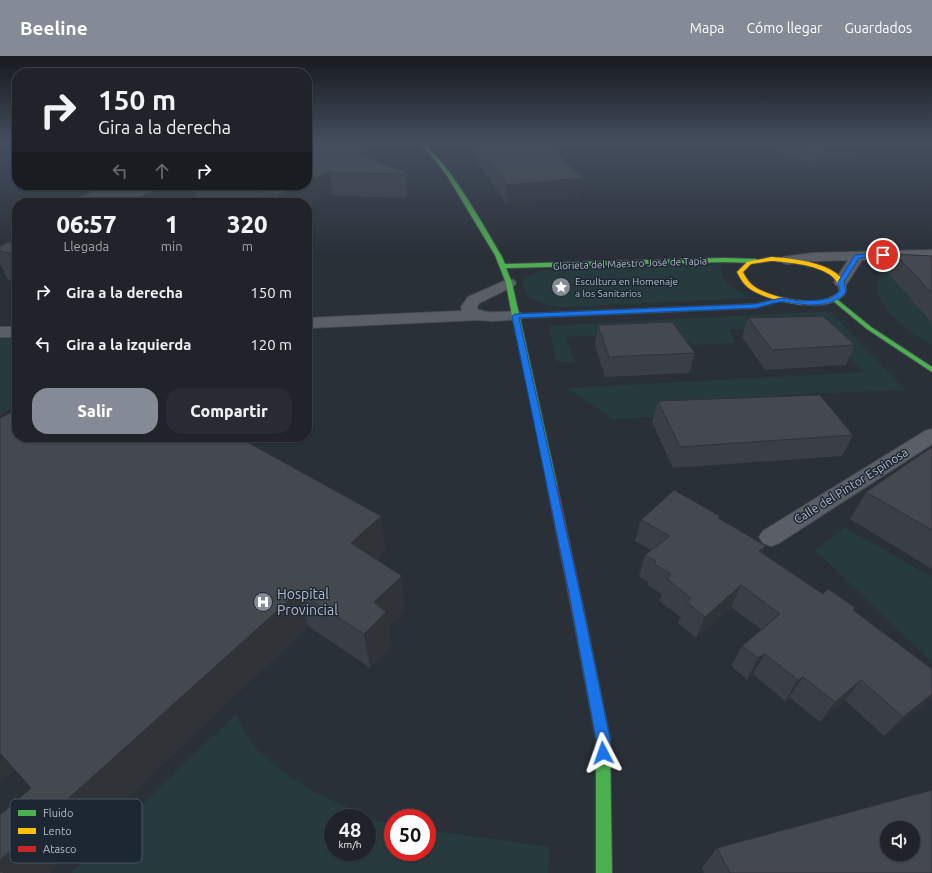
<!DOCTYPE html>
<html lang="es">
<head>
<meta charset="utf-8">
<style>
  :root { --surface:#20242a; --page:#282c32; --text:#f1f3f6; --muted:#a2a4a8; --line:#3d4147; --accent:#848b96 }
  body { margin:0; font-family:Ubuntu,sans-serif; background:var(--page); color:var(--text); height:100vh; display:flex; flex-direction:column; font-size:15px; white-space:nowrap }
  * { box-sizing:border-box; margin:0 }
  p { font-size:13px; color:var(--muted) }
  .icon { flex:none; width:22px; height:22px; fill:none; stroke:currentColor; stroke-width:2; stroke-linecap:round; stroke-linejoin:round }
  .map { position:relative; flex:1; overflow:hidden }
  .sheet { position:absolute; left:12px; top:142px; width:300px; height:244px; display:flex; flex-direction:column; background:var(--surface); border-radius:16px; box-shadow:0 1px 3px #0004,0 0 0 1px var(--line) }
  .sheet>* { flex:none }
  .banner { position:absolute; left:12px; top:12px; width:300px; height:122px; border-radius:16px; box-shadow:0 1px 3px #0004,0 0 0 1px var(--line); background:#20242a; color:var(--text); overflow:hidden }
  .tools { position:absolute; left:880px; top:765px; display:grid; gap:8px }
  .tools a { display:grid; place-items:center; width:40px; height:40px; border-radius:50%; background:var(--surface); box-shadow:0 1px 3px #0004,0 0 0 1px var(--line); font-size:20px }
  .speed { position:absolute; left:324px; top:753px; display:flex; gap:8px; font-size:20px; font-weight:700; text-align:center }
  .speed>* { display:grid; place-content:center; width:52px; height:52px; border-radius:50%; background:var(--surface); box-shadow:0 1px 3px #0004,0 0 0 1px var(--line); line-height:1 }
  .speed small { font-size:10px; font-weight:400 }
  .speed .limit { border:6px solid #d22; background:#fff; color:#111 }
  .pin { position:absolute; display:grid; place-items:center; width:34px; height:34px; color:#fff; margin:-17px; border:2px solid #fff; border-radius:50%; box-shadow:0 1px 4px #0007 }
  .me { position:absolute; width:44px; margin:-22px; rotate:356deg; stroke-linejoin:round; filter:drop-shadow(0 0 3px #0008) }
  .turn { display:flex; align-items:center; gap:14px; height:84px; padding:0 20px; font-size:18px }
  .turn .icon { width:52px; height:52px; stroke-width:2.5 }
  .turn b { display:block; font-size:28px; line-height:34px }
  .lanes { display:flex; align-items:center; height:38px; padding:0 20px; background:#0003; justify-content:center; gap:20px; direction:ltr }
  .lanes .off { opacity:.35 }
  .eta { display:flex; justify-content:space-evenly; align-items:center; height:68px; text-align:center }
  .eta b { font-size:24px; font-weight:800; line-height:28px }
  .action { display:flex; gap:8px; margin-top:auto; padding:8px 20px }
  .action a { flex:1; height:46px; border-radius:16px; background:var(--accent); color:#fff; font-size:16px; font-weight:800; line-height:46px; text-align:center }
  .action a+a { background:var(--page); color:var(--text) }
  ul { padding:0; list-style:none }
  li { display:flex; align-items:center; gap:12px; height:52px; padding:0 20px }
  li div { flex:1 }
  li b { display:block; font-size:15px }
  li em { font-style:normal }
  header { display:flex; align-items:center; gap:24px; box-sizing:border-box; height:56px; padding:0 20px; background:var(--accent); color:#fff }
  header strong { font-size:19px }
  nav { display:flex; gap:22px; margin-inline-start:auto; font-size:14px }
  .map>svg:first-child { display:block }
</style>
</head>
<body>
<header>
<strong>Beeline</strong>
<nav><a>Mapa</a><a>Cómo llegar</a><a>Guardados</a></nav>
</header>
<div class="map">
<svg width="932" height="817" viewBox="0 0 932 817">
  <rect width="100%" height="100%" fill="#2a3038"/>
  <g fill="#273a3e" fill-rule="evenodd">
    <path d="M0 86H17V102L0 107Z"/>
    <path d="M721 208C720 227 736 234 751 242L566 251C550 250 527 247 522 229 525 220 533 217 542 214Z"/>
    <path d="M932 211V289C913 278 888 261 879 240 875 231 879 221 882 213Z"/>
    <path d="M830 255 905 334 782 339 794 353 613 363 567 332 864 316 817 272 729 273 735 287 694 289 674 277 566 281 575 307 556 305 549 270Z"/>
    <path d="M0 281H17V350L0 358Z"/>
    <path d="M845 472 932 521V606L815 494Z"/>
    <path d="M235 659 254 691 279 713 312 735 378 765 393 767V796H427V774L550 791 548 817H71ZM333 762H367V796H333Z"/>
  </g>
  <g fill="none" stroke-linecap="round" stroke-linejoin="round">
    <g stroke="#484c53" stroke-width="2">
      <g id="street">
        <path d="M932 194V202L862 204 846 229 841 230 836 229 834 226 848 204 813 205 788 208 783 207 781 204 783 201 813 197Z"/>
        <path d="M509 223 514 224 516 227 514 230 479 247 477 251V253C490 260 507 253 521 257L523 260 521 263 493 265 477 264 307 272V262L462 255 461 251 468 241Z"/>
        <rect x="0" y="271" width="17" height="10"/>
        <path d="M932 373V388L779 487 771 490 763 487 759 481 763 475 925 375Z"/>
      </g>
    </g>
    <g stroke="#484c53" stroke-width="2">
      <g id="fast">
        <path d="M415 86C437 84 489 179 501 199L505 208 724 202 756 203 759 205 756 207 724 206 506 212 512 227 519 258 756 248 781 242 784 244 756 252 520 262 557 429 552 432 549 431 512 260 506 227 495 199 446 118 428 96Z"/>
        <path d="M834 241 871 271 932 311V316L867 273 832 244V242Z"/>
        <path d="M579 555 583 557 585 560 610 683 612 817H596V683L573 560 575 557Z"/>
      </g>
    </g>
    <g stroke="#484c53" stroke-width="2">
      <path id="slow" d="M771 201C790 202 848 207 846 236 831 260 769 246 750 233 744 229 740 222 737 216L747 206ZM771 205C788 206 842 210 839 236 822 253 773 243 755 231 749 227 746 222 743 216L751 208Z"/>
    </g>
    <g stroke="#484c53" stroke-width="2">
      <path id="jam" d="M552 426 557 429 585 560 583 563 579 565 575 563 573 560 547 429Z"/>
    </g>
    <use href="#street" fill="#5a5e66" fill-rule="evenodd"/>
    <use href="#fast" fill="#4caf50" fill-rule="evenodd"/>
    <use href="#slow" fill="#ffc107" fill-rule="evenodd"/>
    <use href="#jam" fill="#c62828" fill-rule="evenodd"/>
  </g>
  <g fill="#3a3f45">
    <path d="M307 86 389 98 375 105 406 116 408 139 407 142 339 140 333 138 307 147H206L197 145 192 147H63L89 137 86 129H307Z"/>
    <path d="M466 86H545L581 141 507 149 466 89Z"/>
    <path d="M753 86H880L884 87 879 100 813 110Z"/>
    <path d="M17 183V226L8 224 0 207V190Z"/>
    <path d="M895 198 932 200V267L887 216Z"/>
    <path d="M748 262 855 289 846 309 765 314 742 281Z"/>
    <path d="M598 269 695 297 689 317 605 321 595 289Z"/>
    <path d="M658 345 853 379 842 400 673 412 652 366Z"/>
    <path d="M0 362 381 460 385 494 376 504 405 555 388 571 391 590 370 612 308 570 49 817H0L31 732Z"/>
    <path d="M932 391V513L850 463 866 436Z"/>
    <path d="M719 462 763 498 823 538 854 555 928 646 884 680 845 644 820 666 789 641 785 645 753 618 747 623 731 610 742 590 761 573 731 551 696 582 678 567 681 561 659 545 662 538 647 529 648 526 639 520 645 499 651 494 635 485 641 464Z"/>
    <path d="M717 792 932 817H704L702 812Z"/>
  </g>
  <g fill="#303338">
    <path d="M368 86H388L389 98 371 107 356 98 360 90Z"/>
    <path d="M884 87 879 100 813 110 817 96Z"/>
    <path d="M330 115 333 138 307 151V147H279L278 139 300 129H307V126Z"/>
    <path d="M406 116 408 139 407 142 406 118Z"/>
    <path d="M583 122 581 141 507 149V129Z"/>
    <path d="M171 129H193L197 145 192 147H124Z"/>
    <path d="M381 460 385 494 357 522 351 487Z"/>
    <path d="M766 490 756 512 759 495Z"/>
    <path d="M402 520 405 555 388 571 391 590 370 612 364 578 374 546Z"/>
    <path d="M741 529 731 551 696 582 705 561Z"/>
    <path d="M298 536 308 570 49 817H3L0 813V804Z"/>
    <path d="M765 598 753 618 747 623 758 602Z"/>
    <path d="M803 621 789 641 785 645 798 624Z"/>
    <path d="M861 624 845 644 820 666 835 646Z"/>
    <path d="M932 638V642L928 646 884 680 903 661Z"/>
    <path d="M0 694 19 711 0 727Z"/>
  </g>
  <g fill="#444950" stroke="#303338" fill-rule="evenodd">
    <path d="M307 86H368L360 90 370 91 356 98 406 116V118L336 117 330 115 307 126Z"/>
    <path d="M476 86H545L583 122 507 129Z"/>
    <path d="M789 86H880L884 87 817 96Z"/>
    <path d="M91 129H171L124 147H63L103 131Z"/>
    <path d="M227 129H300L278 139Z"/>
    <path d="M17 183V199L0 195V190Z"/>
    <path d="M895 198 932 200V237Z"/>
    <path d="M823 260 855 289 772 294 748 262Z"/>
    <path d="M672 266 695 297 609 301 598 269Z"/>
    <path d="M820 339 853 379 680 391 658 345Z"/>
    <path d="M17 354V381H238L381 460 351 487 402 520 374 546 386 556 364 578 298 536 0 804V759L31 732 0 697V362Z"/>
    <path d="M932 391V474L866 436Z"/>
    <path d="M674 434 720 460 718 462 766 490 759 495 823 538 828 533 856 552 853 554 932 613V638L903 661 861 624 835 646 803 621 798 624 765 598 758 602 742 590 780 558 741 529 705 561 687 546 691 542 667 523 671 518 654 508 656 505 645 499 670 480 641 464Z"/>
    <path d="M932 734V817H730L717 792ZM887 772H913V798H887Z"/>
  </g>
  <linearGradient id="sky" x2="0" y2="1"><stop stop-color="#171a1f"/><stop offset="0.43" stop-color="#444e5e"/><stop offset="1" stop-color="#444e5e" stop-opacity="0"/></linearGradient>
  <rect width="932" height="200" fill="url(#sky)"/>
  <path fill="#1a73e8" stroke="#114b97" d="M883 197 885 198V200L859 202 844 226 846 236C836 249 815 250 799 248 793 248 787 245 780 246 772 247 764 250 756 252L519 262 580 537 610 683V697L608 702 603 704 598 702 596 697V683L569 537 512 260 515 258 756 248 781 242 800 245 821 244 831 242 840 235 838 226 855 199Z"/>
  <defs>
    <g id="sight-disc" transform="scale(1)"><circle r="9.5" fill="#848b96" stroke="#1d2633"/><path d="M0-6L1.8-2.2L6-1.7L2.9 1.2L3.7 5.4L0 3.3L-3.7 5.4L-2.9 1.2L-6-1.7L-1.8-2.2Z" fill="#fff"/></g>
    <g id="hospital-disc" transform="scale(1)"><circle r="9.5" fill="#848b96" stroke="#1d2633"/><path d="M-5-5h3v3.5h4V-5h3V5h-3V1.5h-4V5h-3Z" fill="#fff"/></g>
  </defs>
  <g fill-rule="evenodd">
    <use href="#sight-disc" x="561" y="231"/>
    <use href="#hospital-disc" x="263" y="546"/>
  </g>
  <g text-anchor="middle" stroke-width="3" stroke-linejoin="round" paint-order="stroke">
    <g font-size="10" fill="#b4bcc9" stroke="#1d2633">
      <text transform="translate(630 207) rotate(-2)" y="4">Glorieta del Maestro José de Tapia</text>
    </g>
    <g font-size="10" fill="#b4bcc9" stroke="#1d2633" text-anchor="start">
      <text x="575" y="229">Escultura en Homenaje<tspan x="575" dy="12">a los Sanitarios</tspan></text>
    </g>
    <g font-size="12" fill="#b4bcc9" stroke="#1d2633">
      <text transform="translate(851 430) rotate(-32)" y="4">Calle del Pintor Espinosa</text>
    </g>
    <g font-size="14" fill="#b4bcc9" stroke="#1d2633" text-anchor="start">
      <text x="277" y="543">Hospital<tspan x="277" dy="16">Provincial</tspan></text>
    </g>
  </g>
  <rect x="10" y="743" width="132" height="64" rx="6" fill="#1d2633" stroke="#4a5360" stroke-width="1"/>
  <rect x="18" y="754" width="18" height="6" fill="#4caf50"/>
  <rect x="18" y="772" width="18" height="6" fill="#ffc107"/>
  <rect x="18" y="790" width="18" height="6" fill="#c62828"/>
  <g font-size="11" fill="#b4bcc9">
    <text x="43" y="761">Fluido</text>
    <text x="43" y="779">Lento</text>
    <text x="43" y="797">Atasco</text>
  </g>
</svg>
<div class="tools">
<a><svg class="icon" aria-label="sound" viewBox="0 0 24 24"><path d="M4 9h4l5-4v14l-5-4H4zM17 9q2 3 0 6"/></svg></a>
</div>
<div class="speed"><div>48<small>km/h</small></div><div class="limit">50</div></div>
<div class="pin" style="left:883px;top:199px;background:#d93025"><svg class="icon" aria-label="arrive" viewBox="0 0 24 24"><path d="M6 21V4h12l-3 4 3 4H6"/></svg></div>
<svg class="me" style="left:603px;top:697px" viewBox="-20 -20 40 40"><path d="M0-17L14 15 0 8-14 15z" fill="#1a73e8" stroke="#fff" stroke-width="4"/></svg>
<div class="banner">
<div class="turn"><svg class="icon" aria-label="right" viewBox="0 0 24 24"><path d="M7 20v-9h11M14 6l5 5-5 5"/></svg><div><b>150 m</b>Gira a la derecha</div></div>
<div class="lanes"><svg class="icon off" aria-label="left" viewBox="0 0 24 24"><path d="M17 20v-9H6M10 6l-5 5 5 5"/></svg><svg class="icon off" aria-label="ahead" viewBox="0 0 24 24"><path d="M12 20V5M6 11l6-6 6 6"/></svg><svg class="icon" aria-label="right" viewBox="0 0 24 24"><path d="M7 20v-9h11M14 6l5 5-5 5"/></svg></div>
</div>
<section class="sheet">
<div class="eta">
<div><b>06:57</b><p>Llegada</p></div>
<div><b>1</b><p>min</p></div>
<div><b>320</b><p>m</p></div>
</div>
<ul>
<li><svg class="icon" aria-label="right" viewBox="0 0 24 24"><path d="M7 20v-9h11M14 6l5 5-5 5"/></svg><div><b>Gira a la derecha</b></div><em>150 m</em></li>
<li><svg class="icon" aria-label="left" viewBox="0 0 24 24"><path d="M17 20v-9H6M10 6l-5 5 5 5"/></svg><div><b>Gira a la izquierda</b></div><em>120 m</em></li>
</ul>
<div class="action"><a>Salir</a><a>Compartir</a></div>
</section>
</div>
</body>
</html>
